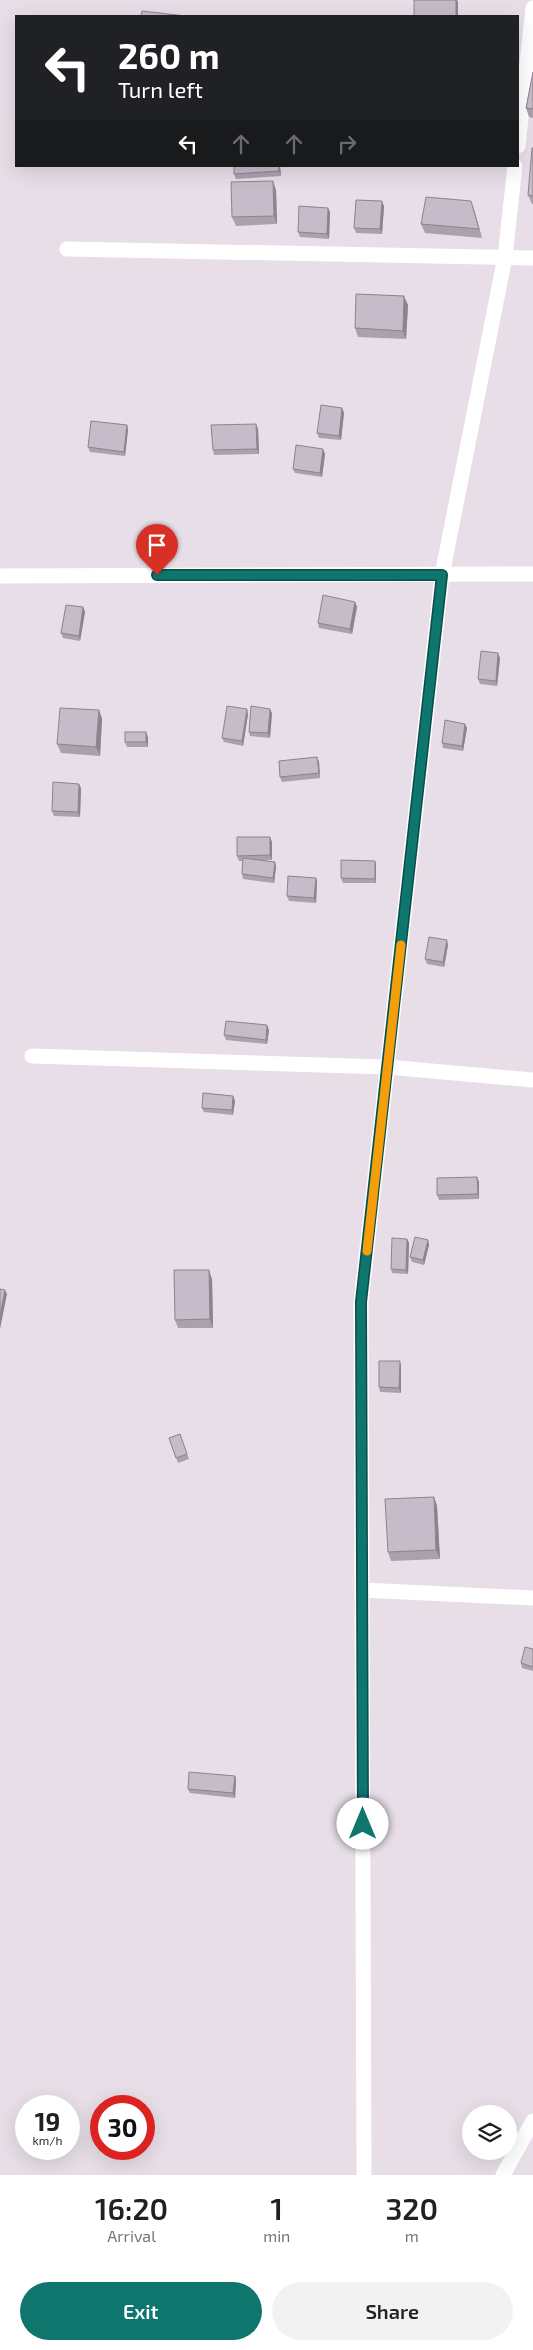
<!DOCTYPE html>
<html lang="en">
<head>
<meta charset="utf-8">
<style>
  :root { --surface:#fff; --page:#f2f2f2; --text:#202124; --muted:#757577; --accent:#0f766e }
  body { margin:0; font-family:"Exo 2",sans-serif; background:var(--page); color:var(--text); height:100vh; display:flex; flex-direction:column; font-size:19px; white-space:nowrap }
  * { box-sizing:border-box; margin:0 }
  p { font-size:16px; color:var(--muted) }
  .icon { flex:none; width:28px; height:28px; fill:none; stroke:currentColor; stroke-width:2; stroke-linecap:round; stroke-linejoin:round }
  .map { position:relative; height:2175px; overflow:hidden }
  .side { display:flex; flex-direction:column; background:var(--surface); flex:1 }
  .side>* { flex:none }
  .guide { position:absolute; left:15px; top:15px; width:504px; height:152px; border-radius:0px; box-shadow:0 5px 20px #0002; background:#202124; color:#fff; overflow:hidden }
  .buttons { position:absolute; left:462px; top:2105px; display:grid; gap:10px }
  .buttons a { display:grid; place-items:center; width:55px; height:55px; border-radius:50%; background:var(--surface); box-shadow:0 5px 20px #0002; font-size:25px }
  .speed { position:absolute; left:15px; top:2095px; display:flex; gap:10px; font-size:25px; font-weight:700; text-align:center }
  .speed>* { display:grid; place-content:center; width:65px; height:65px; border-radius:50%; background:var(--surface); box-shadow:0 5px 20px #0002; line-height:1 }
  .speed small { font-size:12px; font-weight:400 }
  .speed .limit { border:8px solid #d22; background:#fff; color:#111 }
  .pin { position:absolute; display:grid; place-items:center; width:42px; height:42px; color:#fff; margin:-51px -21px; border-radius:50% 50% 50% 0; rotate:-45deg; box-shadow:0 0 5px #0007 }
  .pin .icon { rotate:45deg }
  .me { position:absolute; width:55px; margin:-28px; rotate:0deg; stroke-linejoin:round; filter:drop-shadow(0 0 4px #0008) }
  .turn { display:flex; align-items:center; gap:18px; height:105px; padding:0 20px; font-size:22px }
  .turn .icon { width:65px; height:65px; stroke-width:2.5 }
  .turn b { display:block; font-size:35px; line-height:42px }
  .lanes { display:flex; align-items:center; height:48px; padding:0 20px; background:#0003; justify-content:center; gap:25px; direction:ltr }
  .lanes .off { opacity:.35 }
  .eta { display:flex; justify-content:space-evenly; align-items:center; height:85px; text-align:center }
  .eta b { font-size:30px; font-weight:600; line-height:35px }
  .cta { display:flex; gap:10px; margin-top:auto; padding:10px 20px }
  .cta a { flex:1; height:58px; border-radius:30px; background:var(--accent); color:#fff; font-size:20px; font-weight:600; line-height:58px; text-align:center }
  .cta a+a { background:var(--page); color:var(--text) }
  .map>svg:first-child { display:block }
</style>
</head>
<body>
<div class="map">
<svg width="533" height="2175" viewBox="0 0 533 2175">
  <rect width="100%" height="100%" fill="#e7dee8"/>
  <g fill="none" stroke-linecap="round" stroke-linejoin="round">
    <g stroke="#fff" stroke-width="15">
      <path d="M518 146 533 8"/>
      <path d="M67 249 533 258"/>
      <path d="M0 576 533 574"/>
      <path d="M32 1056 387 1067 533 1080"/>
      <path d="M362 1590 533 1598"/>
      <path d="M364 2175 361 1302 442 575 505 257 515 166"/>
      <path d="M503 2175 533 2121"/>
    </g>
  </g>
  <g fill="#aaa1ad">
    <path d="M533 72V118L529 117 526 108Z"/>
    <path d="M533 148V204H532L528 195Z"/>
    <path d="M234 166H280L281 176 236 179 234 174Z"/>
    <path d="M276 190 277 224 236 226 232 217Z"/>
    <path d="M384 206 382 234 356 233 354 228Z"/>
    <path d="M474 210 482 238 425 233 421 224Z"/>
    <path d="M330 212 329 239 300 237 298 232Z"/>
    <path d="M408 305 406 339 358 337 355 328Z"/>
    <path d="M342 408 344 413 341 440 319 438 317 433Z"/>
    <path d="M256 424 258 429 259 454 214 455 213 450Z"/>
    <path d="M127 425 128 430 125 456 90 452 88 447Z"/>
    <path d="M325 454 322 477 295 473 293 469Z"/>
    <path d="M355 602 357 607 352 634 319 628 318 623Z"/>
    <path d="M83 607 85 612 80 641 63 638 61 633Z"/>
    <path d="M500 658 497 686 480 684 478 679Z"/>
    <path d="M99 710 102 719 100 756 61 753 57 744Z"/>
    <path d="M272 713 270 738 250 736 249 732Z"/>
    <path d="M248 714 243 746 224 742 222 738Z"/>
    <path d="M465 724 467 728 463 751 443 748 442 743Z"/>
    <path d="M148 737V747H127L125 742Z"/>
    <path d="M317 757 319 762 320 778 282 782 280 777Z"/>
    <path d="M81 788 80 817 54 816 52 811Z"/>
    <path d="M272 842V860H262L275 862 276 867 274 883 243 879 242 874 243 861H239L237 856Z"/>
    <path d="M375 861 376 865V883H343L341 878Z"/>
    <path d="M316 878 317 882 316 903 289 901 287 896Z"/>
    <path d="M448 945 444 967 427 964 425 959Z"/>
    <path d="M269 1030 267 1044 226 1040 224 1035Z"/>
    <path d="M233 1096 235 1101 233 1115 204 1112 202 1108Z"/>
    <path d="M477 1177 479 1182V1199L439 1200 437 1195Z"/>
    <path d="M407 1239 409 1243 408 1274 392 1273 391 1269Z"/>
    <path d="M428 1240 429 1245 424 1265 412 1262 410 1257Z"/>
    <path d="M212 1279 213 1328H178L175 1320Z"/>
    <path d="M401 1366V1393L380 1392 379 1387Z"/>
    <path d="M180 1434 189 1459 178 1463 169 1438Z"/>
    <path d="M434 1497 437 1506 440 1559 391 1561 388 1552Z"/>
    <path d="M533 1649V1671L522 1668 521 1663Z"/>
    <path d="M235 1776 236 1780 235 1798 190 1793 188 1789Z"/>
  </g>
  <g fill="#8b838d">
    <path d="M456 0H457L458 2V16H456Z"/>
    <path d="M279 166H280L281 176 279 171Z"/>
    <path d="M273 181 276 190 277 224 274 216Z"/>
    <path d="M382 201 384 206 382 234 380 229Z"/>
    <path d="M471 201 474 210 482 238 479 229Z"/>
    <path d="M328 208 330 212 329 239 327 234Z"/>
    <path d="M404 296 408 305 406 339 403 331Z"/>
    <path d="M342 408 344 413 341 440 339 436Z"/>
    <path d="M256 424 258 429 259 454 257 449Z"/>
    <path d="M127 425 128 430 125 456 124 452Z"/>
    <path d="M323 449 325 454 322 477 320 473Z"/>
    <path d="M355 602 357 607 352 634 350 629Z"/>
    <path d="M83 607 85 612 80 641 79 636Z"/>
    <path d="M498 653 500 658 497 686 496 681Z"/>
    <path d="M247 709 248 714 243 746 242 741Z"/>
    <path d="M270 709 272 713 270 738 268 733Z"/>
    <path d="M99 710 102 719 100 756 96 747Z"/>
    <path d="M465 724 467 728 463 751 462 746Z"/>
    <path d="M146 732 148 737V747L146 742Z"/>
    <path d="M317 757 319 762 320 778 319 773Z"/>
    <path d="M79 784 81 788 80 817 78 812Z"/>
    <path d="M270 837 272 842V860L270 855Z"/>
    <path d="M375 861 376 865V883L375 879Z"/>
    <path d="M275 862 276 867 274 883 273 878Z"/>
    <path d="M316 878 317 882 316 903 314 898Z"/>
    <path d="M447 940 448 945 444 967 443 962Z"/>
    <path d="M267 1025 269 1030 267 1044 266 1040Z"/>
    <path d="M233 1096 235 1101 233 1115 232 1110Z"/>
    <path d="M477 1177 479 1182V1199L478 1194Z"/>
    <path d="M407 1239 409 1243 408 1274 406 1270Z"/>
    <path d="M428 1240 429 1245 424 1265 423 1260Z"/>
    <path d="M209 1270 212 1279 213 1328 210 1319Z"/>
    <path d="M5 1290 7 1294 0 1329V1315Z"/>
    <path d="M400 1361 401 1366V1393L399 1388Z"/>
    <path d="M434 1497 437 1506 440 1559 436 1550Z"/>
    <path d="M235 1776 236 1780 235 1798 233 1793Z"/>
  </g>
  <g fill="#c6bbc9" stroke="#8b838d">
    <rect x="414" y="0" width="42" height="16"/>
    <path d="M142 11 186 16H141Z"/>
    <path d="M533 72V109L526 108Z"/>
    <path d="M532 148H533V196L528 195Z"/>
    <path d="M234 166H279V171L234 174Z"/>
    <path d="M273 181 274 216 232 217 231 182Z"/>
    <path d="M426 197 471 201 479 229 421 224Z"/>
    <path d="M356 200 382 201 380 229 354 228Z"/>
    <path d="M299 206 328 208 327 234 298 232Z"/>
    <path d="M356 294 404 296 403 331 355 328Z"/>
    <path d="M321 405 342 408 339 436 317 433Z"/>
    <path d="M91 421 127 425 124 452 88 447Z"/>
    <path d="M256 424 257 449 213 450 211 425Z"/>
    <path d="M296 445 323 449 320 473 293 469Z"/>
    <path d="M323 595 355 602 350 629 318 623Z"/>
    <path d="M66 605 83 607 79 636 61 633Z"/>
    <path d="M481 651 498 653 496 681 478 679Z"/>
    <path d="M227 706 247 709 242 741 222 738Z"/>
    <path d="M251 706 270 709 268 733 249 732Z"/>
    <path d="M60 708 99 710 96 747 57 744Z"/>
    <path d="M445 720 465 724 462 746 442 743Z"/>
    <rect x="125" y="732" width="21" height="10"/>
    <path d="M317 757 319 773 280 777 279 761Z"/>
    <path d="M53 782 79 784 78 812 52 811Z"/>
    <path d="M237 837H270V855L237 856Z"/>
    <path d="M243 858 275 862 273 878 242 874Z"/>
    <path d="M341 860 375 861V879L341 878Z"/>
    <path d="M288 876 316 878 314 898 287 896Z"/>
    <path d="M429 937 447 940 443 962 425 959Z"/>
    <path d="M226 1021 267 1025 266 1040 224 1035Z"/>
    <path d="M203 1093 233 1096 232 1110 202 1108Z"/>
    <path d="M477 1177 478 1194 437 1195V1178Z"/>
    <path d="M415 1237 428 1240 423 1260 410 1257Z"/>
    <path d="M392 1238 407 1239 406 1270 391 1269Z"/>
    <path d="M174 1270H209L210 1319 175 1320Z"/>
    <path d="M0 1289 5 1290 0 1315Z"/>
    <path d="M379 1361H400L399 1388 379 1387Z"/>
    <path d="M180 1434 187 1454 176 1458 169 1438Z"/>
    <path d="M434 1497 436 1550 388 1552 385 1499Z"/>
    <path d="M525 1647 533 1649V1667L521 1663Z"/>
    <path d="M189 1772 235 1776 233 1793 188 1789Z"/>
  </g>
  <g fill="none" stroke-linecap="round" stroke-linejoin="round">
    <g stroke="#0a4d48" stroke-width="12">
      <path id="route" d="M157 575H442L361 1302 363 1824"/>
    </g>
    <use href="#route" stroke="#0f766e" stroke-width="9"/>
    <path stroke="#f59e0b" stroke-width="9" d="M367 1251 401 945"/>
  </g>
</svg>
<div class="buttons">
<a><svg class="icon" aria-label="layers" viewBox="0 0 24 24"><path d="M12 4l9 5-9 5-9-5zM3 14l9 5 9-5"/></svg></a>
</div>
<div class="speed"><div>19<small>km/h</small></div><div class="limit">30</div></div>
<div class="pin" style="left:157px;top:575px;background:#d93025"><svg class="icon" aria-label="arrive" viewBox="0 0 24 24"><path d="M6 21V4h12l-3 4 3 4H6"/></svg></div>
<svg class="me" style="left:363px;top:1824px" viewBox="-20 -20 40 40"><circle r="19" fill="#fff"/><path d="M0-13L10 11 0 6-10 11z" fill="#0f766e"/></svg>
<div class="guide">
<div class="turn"><svg class="icon" aria-label="left" viewBox="0 0 24 24"><path d="M17 20v-9H6M10 6l-5 5 5 5"/></svg><div><b>260 m</b>Turn left</div></div>
<div class="lanes"><svg class="icon" aria-label="left" viewBox="0 0 24 24"><path d="M17 20v-9H6M10 6l-5 5 5 5"/></svg><svg class="icon off" aria-label="ahead" viewBox="0 0 24 24"><path d="M12 20V5M6 11l6-6 6 6"/></svg><svg class="icon off" aria-label="ahead" viewBox="0 0 24 24"><path d="M12 20V5M6 11l6-6 6 6"/></svg><svg class="icon off" aria-label="right" viewBox="0 0 24 24"><path d="M7 20v-9h11M14 6l5 5-5 5"/></svg></div>
</div>
</div>
<section class="side">
<div class="eta">
<div><b>16:20</b><p>Arrival</p></div>
<div><b>1</b><p>min</p></div>
<div><b>320</b><p>m</p></div>
</div>
<div class="cta"><a>Exit</a><a>Share</a></div>
</section>
</body>
</html>
